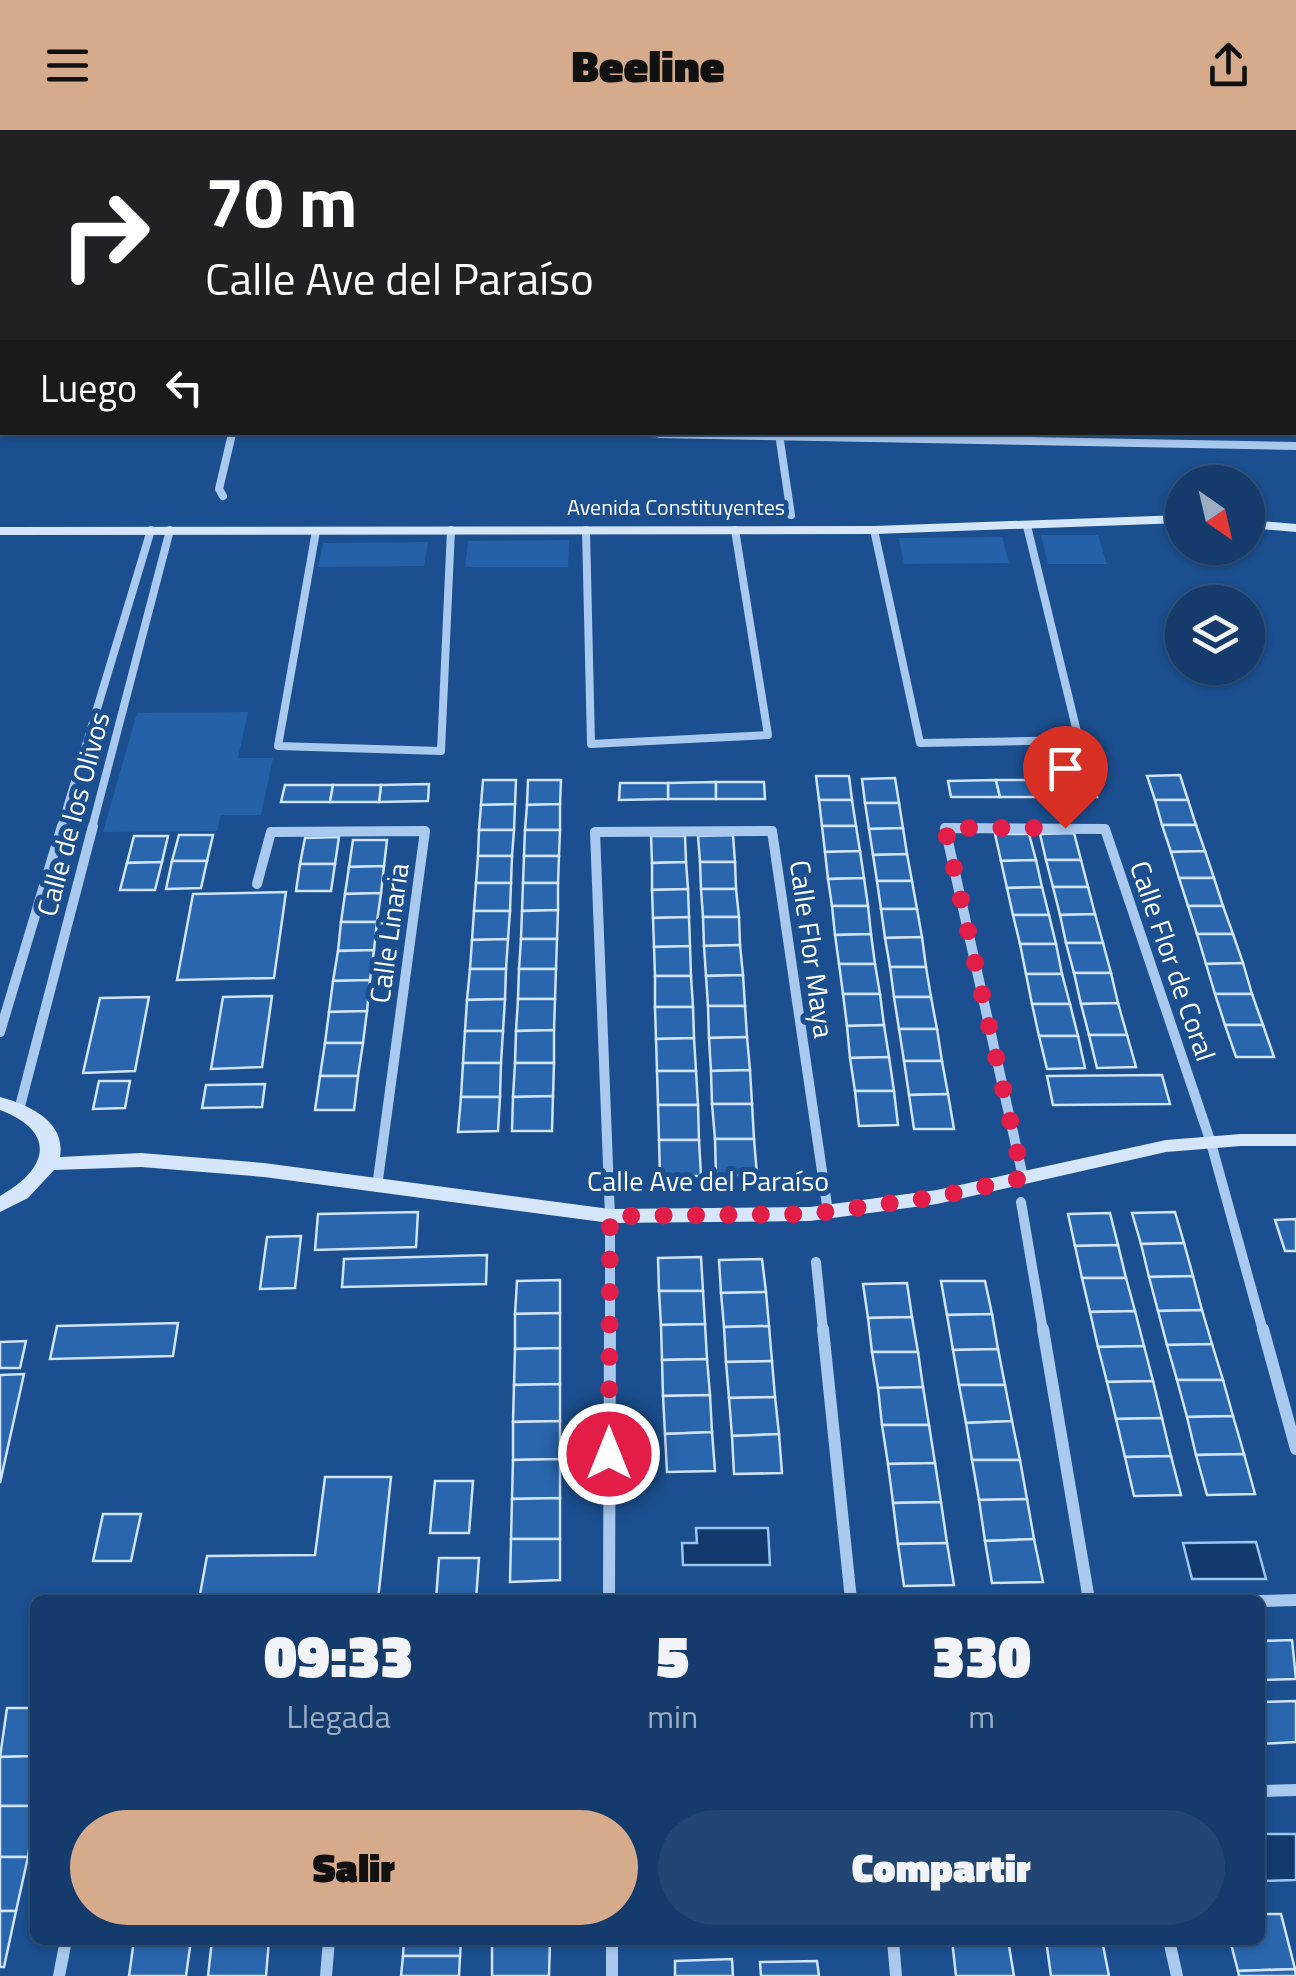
<!DOCTYPE html>
<html lang="es">
<head>
<meta charset="utf-8">
<style>
  :root { --surface:#143b6b; --page:#214673; --text:#f1f3f6; --muted:#9dadc1; --line:#33557e; --accent:#d6ab8b }
  body { margin:0; font-family:"Titillium Web",sans-serif; background:var(--page); color:var(--text); height:100vh; display:flex; flex-direction:column; font-size:38px; white-space:nowrap }
  * { box-sizing:border-box; margin:0 }
  p { font-size:32px; color:var(--muted) }
  .icon { flex:none; width:55px; height:55px; fill:none; stroke:currentColor; stroke-width:2; stroke-linecap:round; stroke-linejoin:round }
  .map { position:relative; flex:1; overflow:hidden }
  .sheet { position:absolute; left:30px; top:1465px; width:1235px; height:350px; display:flex; flex-direction:column; background:var(--surface); border-radius:15px; box-shadow:0 2px 8px #0004,0 0 0 2px var(--line) }
  .sheet>* { flex:none }
  .top-card { position:absolute; left:0px; top:0px; width:1298px; height:305px; box-shadow:0 2px 8px #0004,0 0 0 2px var(--line); background:#202124; color:#fff; overflow:hidden }
  .needle { width:65px; rotate:146deg }
  .buttons { position:absolute; left:1165px; top:335px; display:grid; gap:20px }
  .buttons a { display:grid; place-items:center; width:100px; height:100px; border-radius:50%; background:var(--surface); box-shadow:0 2px 8px #0004,0 0 0 2px var(--line); font-size:50px }
  .pin { position:absolute; display:grid; place-items:center; width:85px; height:85px; color:#fff; margin:-102px -42px; border-radius:50% 50% 50% 0; rotate:-45deg; box-shadow:0 0 10px #0007 }
  .pin .icon { rotate:45deg }
  .me { position:absolute; width:110px; margin:-55px; rotate:0deg; stroke-linejoin:round; filter:drop-shadow(0 0 8px #0008) }
  .turn { display:flex; align-items:center; gap:35px; height:210px; padding:0 40px; font-size:45px }
  .turn .icon { width:130px; height:130px; stroke-width:2.5 }
  .turn b { display:block; font-size:70px; line-height:85px }
  .then { display:flex; align-items:center; height:95px; padding:0 40px; background:#0003; gap:20px; font-size:38px }
  .eta { display:flex; justify-content:space-evenly; align-items:center; height:170px; text-align:center }
  .eta b { font-size:60px; font-weight:800; line-height:70px }
  .button { display:flex; gap:20px; margin-top:auto; padding:20px 40px }
  .button a { flex:1; height:115px; border-radius:60px; background:var(--accent); color:#111; font-size:40px; font-weight:800; line-height:115px; text-align:center }
  .button a+a { background:var(--page); color:var(--text) }
  header { display:flex; justify-content:space-between; align-items:center; height:130px; padding:0 40px; background:var(--accent); color:#111; font-size:45px; font-weight:800 }
  .map>svg:first-child { display:block }
</style>
</head>
<body>
<header><svg class="icon" aria-label="menu" viewBox="0 0 24 24"><path d="M4 6h16M4 12h16M4 18h16"/></svg>Beeline<svg class="icon" aria-label="share" viewBox="0 0 24 24"><path d="M12 15V3M7 8l5-5 5 5M5 13v7h14v-7"/></svg></header>
<div class="map">
<svg width="1296" height="1846" viewBox="0 0 1296 1846">
  <rect width="100%" height="100%" fill="#1b4f8f"/>
  <g fill="#2461a8">
    <path d="M1041 405H1098L1107 434H1048Z"/>
    <path d="M1002 407 1009 433 904 434 899 408Z"/>
    <path d="M569 410 568 437H465L468 411Z"/>
    <path d="M428 412 424 436 318 437 323 413Z"/>
    <path d="M248 582 238 628H273L261 685H221L217 701 103 702 137 583Z"/>
  </g>
  <g fill="#123a6d" stroke="#9cc4f0" stroke-width="2.5">
    <path d="M696 1398H768L770 1435H683L682 1413H697Z"/>
    <path d="M1256 1412 1266 1449H1192L1183 1413Z"/>
    <path d="M1260 1704H1296V1750L1260 1751Z"/>
  </g>
  <g fill="#2a66ad" stroke="#cfe3fa" stroke-width="2.5">
    <path d="M1180 645 1188 670H1155L1147 646Z"/>
    <path d="M816 646H849L852 670H819Z"/>
    <path d="M895 648 899 673H865L862 649Z"/>
    <path d="M483 650H516L515 674 481 675Z"/>
    <path d="M528 650H561L560 674 527 675Z"/>
    <path d="M996 650 1000 667H951L948 651Z"/>
    <path d="M996 650H1044L1048 667H1000Z"/>
    <path d="M1044 650H1092L1097 667H1048Z"/>
    <path d="M716 652V669H668V653Z"/>
    <path d="M716 652H764L765 669H716Z"/>
    <path d="M620 653H668V669L619 670Z"/>
    <path d="M429 654 428 671 379 672 381 655Z"/>
    <path d="M285 655H333L330 672H281Z"/>
    <path d="M333 655H381L379 672H330Z"/>
    <path d="M819 670H852L856 696H822Z"/>
    <path d="M1155 670H1188L1196 695H1162Z"/>
    <path d="M865 673H899L903 698 869 699Z"/>
    <path d="M515 674 514 700H479L481 675Z"/>
    <path d="M560 674V700H525L527 675Z"/>
    <path d="M1162 695H1196L1205 721 1171 722Z"/>
    <path d="M822 696H856L860 721 825 722Z"/>
    <path d="M903 698 907 724 873 725 869 699Z"/>
    <path d="M479 700H514L512 726H478Z"/>
    <path d="M525 700H560L559 726H524Z"/>
    <path d="M1074 703 1081 730H1046L1040 704Z"/>
    <path d="M995 704H1029L1036 730 1001 731Z"/>
    <path d="M179 705H213L207 731H172Z"/>
    <path d="M733 705 735 732H700L698 706Z"/>
    <path d="M134 706H168L162 732 127 733Z"/>
    <path d="M651 706H685L686 732 652 733Z"/>
    <path d="M339 707 335 734H300L305 708Z"/>
    <path d="M353 710H387L384 736 349 737Z"/>
    <path d="M860 721 864 748 828 749 825 722Z"/>
    <path d="M1205 721 1214 748H1179L1171 722Z"/>
    <path d="M907 724 912 751H877L873 725Z"/>
    <path d="M478 726H512L511 753H476Z"/>
    <path d="M524 726H559L558 753H523Z"/>
    <path d="M1036 730 1042 757 1007 758 1001 731Z"/>
    <path d="M1046 730H1081L1088 757H1053Z"/>
    <path d="M172 731H207L201 758 166 759Z"/>
    <path d="M162 732 155 760H120L127 733Z"/>
    <path d="M686 732 688 759 652 760V733Z"/>
    <path d="M700 732H735L736 759H701Z"/>
    <path d="M300 734H335L331 761H296Z"/>
    <path d="M384 736 381 763 345 764 349 737Z"/>
    <path d="M864 748 868 776H832L828 749Z"/>
    <path d="M1179 748H1214L1223 776H1188Z"/>
    <path d="M877 751H912L917 779H881Z"/>
    <path d="M476 753H511L510 781H474Z"/>
    <path d="M523 753H558V780L522 781Z"/>
    <path d="M1042 757 1049 785H1013L1007 758Z"/>
    <path d="M1053 757H1088L1095 784 1060 785Z"/>
    <path d="M688 759 689 787 653 788 652 760Z"/>
    <path d="M701 759H736L739 787H703Z"/>
    <path d="M286 762 274 848 177 850 193 764Z"/>
    <path d="M381 763 377 792H341L345 764Z"/>
    <path d="M832 776H868L871 804 835 805Z"/>
    <path d="M1188 776H1223L1233 804H1197Z"/>
    <path d="M881 779H917L922 807 885 808Z"/>
    <path d="M558 780 557 809H521L522 781Z"/>
    <path d="M474 781H510L508 809 472 810Z"/>
    <path d="M1095 784 1103 813H1066L1060 785Z"/>
    <path d="M1013 785H1049L1056 814H1020Z"/>
    <path d="M689 787 690 816 654 817 653 788Z"/>
    <path d="M703 787H739L740 815 704 816Z"/>
    <path d="M341 792H377L374 820 338 821Z"/>
    <path d="M871 804 875 834H839L835 805Z"/>
    <path d="M1197 804H1233L1243 833 1206 834Z"/>
    <path d="M922 807 926 837H890L885 808Z"/>
    <path d="M508 809 506 839H470L472 810Z"/>
    <path d="M521 809H557L556 839H519Z"/>
    <path d="M1066 813H1103L1111 843H1074Z"/>
    <path d="M1020 814H1056L1062 844H1026Z"/>
    <path d="M740 815 743 845 706 846 704 816Z"/>
    <path d="M690 816 691 846H655L654 817Z"/>
    <path d="M374 820 370 850 333 851 338 821Z"/>
    <path d="M1243 833 1252 864H1215L1206 834Z"/>
    <path d="M839 834H875L880 864H843Z"/>
    <path d="M890 837H926L931 867H894Z"/>
    <path d="M470 839H506L505 869 467 870Z"/>
    <path d="M519 839H556L555 869H518Z"/>
    <path d="M1074 843H1111L1118 873 1081 874Z"/>
    <path d="M1026 844H1062L1070 874H1032Z"/>
    <path d="M743 845 745 876H708L706 846Z"/>
    <path d="M655 846H691L693 877H655Z"/>
    <path d="M370 850 367 881 329 882 333 851Z"/>
    <path d="M843 864H880L884 895 847 896Z"/>
    <path d="M1215 864H1252L1263 895H1225Z"/>
    <path d="M272 866 262 937 211 939 223 867Z"/>
    <path d="M149 867 135 941 83 943 100 868Z"/>
    <path d="M894 867H931L937 899H899Z"/>
    <path d="M505 869 503 901H465L467 870Z"/>
    <path d="M518 869H555L554 900 516 901Z"/>
    <path d="M1118 873 1127 905H1089L1081 874Z"/>
    <path d="M1032 874H1070L1078 906H1039Z"/>
    <path d="M708 876H745L747 907 709 908Z"/>
    <path d="M655 877H693L694 908 656 909Z"/>
    <path d="M367 881 363 913H325L329 882Z"/>
    <path d="M884 895 889 927 850 928 847 896Z"/>
    <path d="M1225 895H1263L1274 927H1236Z"/>
    <path d="M899 899H937L942 931H904Z"/>
    <path d="M554 900V933H515L516 901Z"/>
    <path d="M465 901H503L501 933H463Z"/>
    <path d="M1089 905H1127L1136 937 1097 938Z"/>
    <path d="M1039 906H1078L1085 938 1047 939Z"/>
    <path d="M747 907 750 940 711 941 709 908Z"/>
    <path d="M694 908 696 941H657L656 909Z"/>
    <path d="M325 913H363L358 946H320Z"/>
    <path d="M889 927 894 961H855L850 928Z"/>
    <path d="M904 931H942L948 964 909 965Z"/>
    <path d="M463 933H501L500 967H461Z"/>
    <path d="M515 933H554L553 966 513 967Z"/>
    <path d="M750 940 752 974H712L711 941Z"/>
    <path d="M657 941H696L698 975H658Z"/>
    <path d="M1162 945 1170 974 1053 975 1047 946Z"/>
    <path d="M320 946H358L354 980H315Z"/>
    <path d="M99 951H130L125 978 93 979Z"/>
    <path d="M265 954 262 977 202 978 206 955Z"/>
    <path d="M855 961H894L898 995 859 996Z"/>
    <path d="M948 964 954 999H914L909 965Z"/>
    <path d="M553 966 552 1001H512L513 967Z"/>
    <path d="M461 967H500L498 1001 458 1002Z"/>
    <path d="M712 974H752L754 1009H715Z"/>
    <path d="M658 975H698L699 1010H659Z"/>
    <path d="M715 1009H754L757 1045H716Z"/>
    <path d="M659 1010H699L701 1046H660Z"/>
    <path d="M418 1082 416 1117 315 1120 318 1084Z"/>
    <path d="M1175 1082 1184 1113 1141 1114 1132 1083Z"/>
    <path d="M1110 1083 1118 1115 1075 1116 1068 1084Z"/>
    <path d="M1296 1089V1121H1285L1275 1090Z"/>
    <path d="M301 1106 295 1158 260 1159 267 1107Z"/>
    <path d="M1184 1113 1193 1146 1149 1147 1141 1114Z"/>
    <path d="M1118 1115 1126 1148H1082L1075 1116Z"/>
    <path d="M487 1125 486 1154 342 1157 344 1129Z"/>
    <path d="M701 1127 703 1161H659L658 1128Z"/>
    <path d="M762 1129 766 1162 721 1163 719 1130Z"/>
    <path d="M1193 1146 1202 1180 1158 1181 1149 1147Z"/>
    <path d="M1082 1148H1126L1135 1181 1090 1182Z"/>
    <path d="M560 1150V1183L515 1184 517 1151Z"/>
    <path d="M941 1151H985L992 1184 947 1185Z"/>
    <path d="M907 1153 912 1187 868 1188 863 1154Z"/>
    <path d="M659 1161H703L705 1194 661 1195Z"/>
    <path d="M766 1162 769 1196 724 1197 721 1163Z"/>
    <path d="M1202 1180 1212 1214 1167 1215 1158 1181Z"/>
    <path d="M1135 1181 1144 1216 1098 1217 1090 1182Z"/>
    <path d="M560 1183V1218L515 1219V1184Z"/>
    <path d="M992 1184 998 1219 953 1220 947 1185Z"/>
    <path d="M912 1187 918 1222H872L868 1188Z"/>
    <path d="M178 1193 173 1226 50 1229 57 1196Z"/>
    <path d="M705 1194 707 1229 662 1230 661 1195Z"/>
    <path d="M769 1196 772 1231 726 1232 724 1197Z"/>
    <path d="M26 1211 20 1238H0V1212Z"/>
    <path d="M1212 1214 1223 1250H1177L1167 1215Z"/>
    <path d="M1144 1216 1153 1251 1107 1252 1098 1217Z"/>
    <path d="M560 1218V1254L514 1255 515 1219Z"/>
    <path d="M998 1219 1005 1255H959L953 1220Z"/>
    <path d="M872 1222H918L923 1257 878 1258Z"/>
    <path d="M707 1229 710 1265 663 1266 662 1230Z"/>
    <path d="M772 1231 775 1267 729 1268 726 1232Z"/>
    <path d="M24 1244 0 1353V1245Z"/>
    <path d="M1177 1250H1223L1233 1286 1187 1287Z"/>
    <path d="M1153 1251 1162 1288 1116 1289 1107 1252Z"/>
    <path d="M560 1254V1291L513 1292 514 1255Z"/>
    <path d="M959 1255H1005L1012 1291 966 1293Z"/>
    <path d="M923 1257 929 1295H882L878 1258Z"/>
    <path d="M710 1265 712 1302 665 1304 663 1266Z"/>
    <path d="M775 1267 779 1304 732 1306 729 1268Z"/>
    <path d="M1233 1286 1244 1324 1196 1325 1187 1287Z"/>
    <path d="M1162 1288 1171 1326 1125 1327 1116 1289Z"/>
    <path d="M560 1291V1329L513 1330V1292Z"/>
    <path d="M1012 1291 1020 1330H972L966 1293Z"/>
    <path d="M882 1295H929L935 1333 888 1334Z"/>
    <path d="M712 1302 715 1341 667 1342 665 1304Z"/>
    <path d="M779 1304 782 1343 734 1344 732 1306Z"/>
    <path d="M1244 1324 1255 1364 1207 1365 1196 1325Z"/>
    <path d="M1171 1326 1181 1365 1134 1366 1125 1327Z"/>
    <path d="M560 1329V1368L512 1369 513 1330Z"/>
    <path d="M972 1330H1020L1027 1369 979 1370Z"/>
    <path d="M935 1333 941 1372 893 1373 888 1334Z"/>
    <path d="M325 1347H391L378 1470H184H199L207 1426 315 1425Z"/>
    <path d="M435 1351H473L469 1403H430Z"/>
    <path d="M560 1368V1409H511L512 1369Z"/>
    <path d="M1027 1369 1034 1409 985 1411 979 1370Z"/>
    <path d="M941 1372 947 1413 898 1414 893 1373Z"/>
    <path d="M103 1384H141L131 1431H93Z"/>
    <path d="M511 1409H560V1450L510 1452Z"/>
    <path d="M1034 1409 1043 1452 992 1453 985 1411Z"/>
    <path d="M947 1413 954 1455 904 1456 898 1414Z"/>
    <path d="M439 1428H479L476 1470H436Z"/>
    <path d="M1292 1510 1296 1549 1260 1550V1511Z"/>
    <path d="M1296 1571V1612L1260 1614V1572Z"/>
    <path d="M7 1578H35V1626L0 1627Z"/>
    <path d="M35 1626V1676H0V1627Z"/>
    <path d="M0 1676H35L28 1727H0Z"/>
    <path d="M0 1727H28L16 1781H0Z"/>
    <path d="M0 1781H16L4 1837H0Z"/>
    <path d="M1260 1784H1281L1295 1839 1238 1841 1230 1810H1260Z"/>
    <path d="M134 1810H191L186 1846H129Z"/>
    <path d="M212 1810H269L266 1846H208Z"/>
    <path d="M404 1810H461L460 1826H403Z"/>
    <path d="M492 1810H550L549 1846H492Z"/>
    <path d="M952 1810H1008L1014 1846H956Z"/>
    <path d="M1046 1810H1102L1109 1846H1051Z"/>
    <path d="M403 1826H460L459 1846H401Z"/>
    <path d="M732 1829 733 1846H675V1831Z"/>
    <path d="M817 1831 819 1846H761L760 1832Z"/>
    <path d="M1295 1839 1296 1846H1239L1238 1841Z"/>
  </g>
  <g fill="none" stroke-linecap="round" stroke-linejoin="round">
    <g stroke="#a9c9ee" stroke-width="6">
      <path d="M960 2 1117 1"/>
      <path d="M552 302 793 307"/>
      <path d="M0 304 233 302"/>
      <path d="M231 307 232 302"/>
    </g>
    <g stroke="#a9c9ee" stroke-width="8">
      <path d="M660 304 1296 316"/>
      <path d="M779 304 791 385"/>
      <path d="M223 366 219 359 232 304"/>
      <path d="M586 400 591 614 768 605 735 400"/>
      <path d="M874 400 920 613 1079 610 1027 396"/>
      <path d="M316 401 278 616 441 621 451 400"/>
      <path d="M61 698 151 400"/>
      <path d="M92 698 170 400"/>
      <path d="M945 698H1014"/>
    </g>
    <g stroke="#a9c9ee" stroke-width="10">
      <path d="M257 754 271 702 425 701 377 1057"/>
      <path d="M0 902 62 696"/>
      <path d="M19 980 93 696"/>
      <path d="M1023 1047 945 698 1105 699 1211 1013 1263 1201"/>
      <path d="M1021 1072 1043 1201"/>
      <path d="M816 1132 823 1201"/>
      <path d="M610 1201V1086L595 702 772 701 828 1082"/>
    </g>
    <g stroke="#a9c9ee" stroke-width="12">
      <path d="M823 1199 851 1470"/>
      <path d="M1043 1199 1089 1470"/>
      <path d="M1263 1199 1296 1319"/>
      <path d="M609 1470 610 1199"/>
      <path d="M1260 1471 1296 1470"/>
      <path d="M1260 1661 1296 1660"/>
      <path d="M612 1810V1846"/>
      <path d="M893 1810 896 1846"/>
      <path d="M1169 1810 1177 1846"/>
      <path d="M59 1846 66 1810"/>
      <path d="M326 1846 329 1810"/>
    </g>
    <g fill="#d6e6fa" fill-rule="evenodd">
      <path d="M1182 385V393L874 404 0 405V397L874 396Z"/>
      <path d="M1248 390 1296 394V402L1248 398Z"/>
      <path d="M0 967C29 975 66 991 60 1027L141 1023 264 1033 610 1079 810 1077 937 1060 1166 1010 1241 1004H1296V1016H1241L1166 1022 937 1074 810 1091 610 1093 264 1047 141 1037 54 1040 28 1068 0 1082V1066C48 1039 58 1002 0 980Z"/>
    </g>
  </g>
  <g fill="none" stroke-linecap="round" stroke-linejoin="round">
    <path stroke="#e11d48" stroke-width="18" stroke-dasharray="0 32.4" d="M609 1324 610 1086 810 1084 937 1067 1023 1048 945 698H1065"/>
  </g>
  <g text-anchor="middle" stroke-width="10" stroke-linejoin="round" paint-order="stroke">
    <g font-size="22" fill="#fff" stroke="#1b4f8f">
      <text x="676" y="385">Avenida Constituyentes</text>
    </g>
    <g font-size="28" fill="#fff" stroke="#1b4f8f">
      <text transform="translate(73 684) rotate(-75)" y="10">Calle de los Olivos</text>
      <text transform="translate(389 803) rotate(-82)" y="10">Calle Linaria</text>
      <text transform="translate(812 819) rotate(82)" y="10">Calle Flor Maya</text>
      <text transform="translate(1173 831) rotate(71)" y="10">Calle Flor de Coral</text>
      <text x="708" y="1061">Calle Ave del Paraíso</text>
    </g>
  </g>
</svg>
<div class="buttons">
<a><svg class="needle" viewBox="-14 -14 28 28"><path d="M0-13l5 13h-10z" fill="#e53935"/><path d="M0 13l5-13h-10z" fill="#9dadc1"/></svg></a>
<a><svg class="icon" aria-label="layers" viewBox="0 0 24 24"><path d="M12 4l9 5-9 5-9-5zM3 14l9 5 9-5"/></svg></a>
</div>
<div class="pin" style="left:1065px;top:698px;background:#d93025"><svg class="icon" aria-label="arrive" viewBox="0 0 24 24"><path d="M6 21V4h12l-3 4 3 4H6"/></svg></div>
<svg class="me" style="left:609px;top:1324px" viewBox="-20 -20 40 40"><circle r="17" fill="#e11d48" stroke="#fff" stroke-width="3"/><path d="M0-11L8 9 0 5-8 9z" fill="#fff"/></svg>
<div class="top-card">
<div class="turn"><svg class="icon" aria-label="right" viewBox="0 0 24 24"><path d="M7 20v-9h11M14 6l5 5-5 5"/></svg><div><b>70 m</b>Calle Ave del Paraíso</div></div>
<div class="then">Luego<svg class="icon" aria-label="left" viewBox="0 0 24 24"><path d="M17 20v-9H6M10 6l-5 5 5 5"/></svg></div>
</div>
<section class="sheet">
<div class="eta">
<div><b>09:33</b><p>Llegada</p></div>
<div><b>5</b><p>min</p></div>
<div><b>330</b><p>m</p></div>
</div>
<div class="button"><a>Salir</a><a>Compartir</a></div>
</section>
</div>
</body>
</html>
